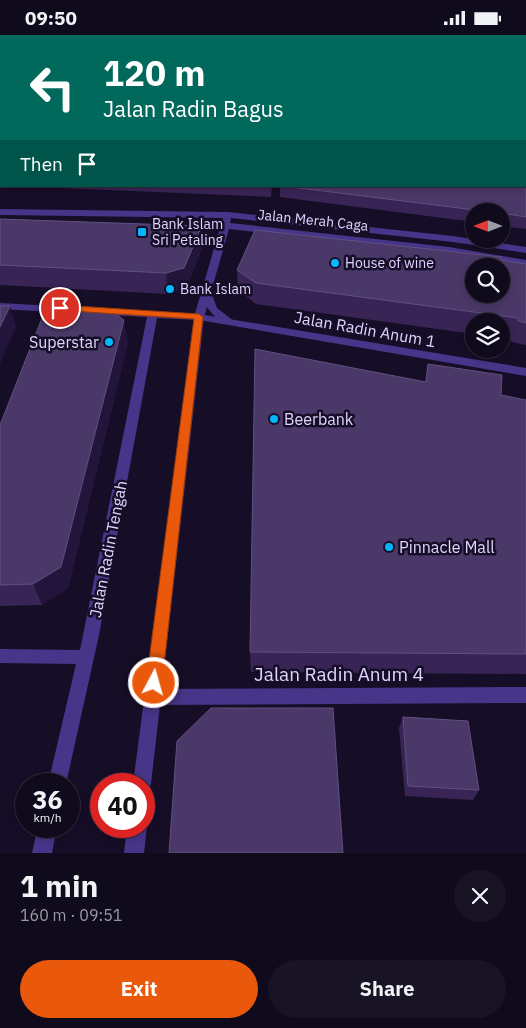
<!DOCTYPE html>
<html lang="en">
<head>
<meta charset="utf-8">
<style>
  :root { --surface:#100a1d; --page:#191326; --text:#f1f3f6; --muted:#9c9aa4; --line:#302b3b; --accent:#ea580c }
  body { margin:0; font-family:"IBM Plex Sans",sans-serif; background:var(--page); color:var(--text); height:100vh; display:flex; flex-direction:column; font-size:19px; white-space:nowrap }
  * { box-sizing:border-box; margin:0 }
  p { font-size:16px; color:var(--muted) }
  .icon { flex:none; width:28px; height:28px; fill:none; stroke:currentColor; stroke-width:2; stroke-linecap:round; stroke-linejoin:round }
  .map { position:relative; height:818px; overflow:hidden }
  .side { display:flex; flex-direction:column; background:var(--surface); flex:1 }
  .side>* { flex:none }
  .guide { position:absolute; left:0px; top:0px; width:526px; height:152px; box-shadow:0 2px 8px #0003,0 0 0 1px var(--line); background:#00695c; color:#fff; overflow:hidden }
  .needle { width:32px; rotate:270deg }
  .fabs { position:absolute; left:465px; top:168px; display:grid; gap:10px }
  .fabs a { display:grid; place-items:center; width:45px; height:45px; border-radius:50%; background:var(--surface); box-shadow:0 2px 8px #0003,0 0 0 1px var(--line); font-size:25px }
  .speed { position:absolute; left:15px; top:738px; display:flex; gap:10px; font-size:25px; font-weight:700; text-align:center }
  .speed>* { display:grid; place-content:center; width:65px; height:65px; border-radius:50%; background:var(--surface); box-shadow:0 2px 8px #0003,0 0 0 1px var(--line); line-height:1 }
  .speed small { font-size:12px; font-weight:400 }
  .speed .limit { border:8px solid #d22; background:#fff; color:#111 }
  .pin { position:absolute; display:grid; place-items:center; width:42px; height:42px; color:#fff; margin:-21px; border:2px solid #fff; border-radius:50%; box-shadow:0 1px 5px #0007 }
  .me { position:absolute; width:55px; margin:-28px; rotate:6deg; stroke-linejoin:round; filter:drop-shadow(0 0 4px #0008) }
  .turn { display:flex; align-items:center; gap:18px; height:105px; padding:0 20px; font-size:22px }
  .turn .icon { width:65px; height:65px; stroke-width:2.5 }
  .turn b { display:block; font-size:35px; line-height:42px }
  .then { display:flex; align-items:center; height:48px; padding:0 20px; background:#0003; gap:10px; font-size:19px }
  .round { display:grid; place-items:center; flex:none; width:52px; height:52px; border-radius:26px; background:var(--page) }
  .summary { display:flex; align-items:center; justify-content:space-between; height:85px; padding:0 20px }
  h1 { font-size:30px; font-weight:800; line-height:38px }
  .action { display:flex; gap:10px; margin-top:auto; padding:10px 20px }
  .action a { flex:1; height:58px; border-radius:30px; background:var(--accent); color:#fff; font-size:20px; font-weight:800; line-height:58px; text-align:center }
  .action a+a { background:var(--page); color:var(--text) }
  .status { display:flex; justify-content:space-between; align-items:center; height:35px; padding:0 25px; background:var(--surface); direction:ltr }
  .status svg { height:14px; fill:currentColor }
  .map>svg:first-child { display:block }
</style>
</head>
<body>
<div class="status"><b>09:50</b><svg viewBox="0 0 49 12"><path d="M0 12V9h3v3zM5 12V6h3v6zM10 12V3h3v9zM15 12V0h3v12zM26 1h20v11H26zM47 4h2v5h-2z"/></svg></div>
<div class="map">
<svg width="526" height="818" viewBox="0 0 526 818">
  <rect width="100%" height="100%" fill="#160d27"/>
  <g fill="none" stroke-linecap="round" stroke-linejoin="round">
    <g fill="#473589" fill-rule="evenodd">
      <rect x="34" y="0" width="6" height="1"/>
      <rect x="525" y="54" width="1" height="5"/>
      <rect x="0" y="116" width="1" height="4"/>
      <path d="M0 268 199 279 526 333V341L199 285 157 283 99 600 66 749H48L76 629 0 628V614L80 615 147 282 0 274Z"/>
      <path d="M526 652V668L153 670 147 668 145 662 147 656 153 654Z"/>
      <path d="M38 791H57L52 818H32Z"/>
    </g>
    <g fill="#473589" fill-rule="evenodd">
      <path d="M0 174 228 177 453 201 526 212V218L453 207 231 183 230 188 449 212 526 225V231L449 218 229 194 211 257 217 273 235 287 234 289C223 291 213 281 207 272L204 282 151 749 148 755 144 757V749H133L194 282 220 193 193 190 189 187 193 184 222 187 223 183 0 180Z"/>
      <path d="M144 784 147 791 144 818H124L127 791H144Z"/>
    </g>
  </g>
  <g fill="#382556">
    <path d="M525 67 526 68V194L501 191V176H474V187L280 162V151H525Z"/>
    <path d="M1 129V151H0V131Z"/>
    <path d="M13 151H272L271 162Z"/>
    <path d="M0 184 202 191 203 211 186 253 168 259 0 250Z"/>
    <path d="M501 225 526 229V310L511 307V304L501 303V286H474V299L256 269 238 255 237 235Z"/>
    <path d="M128 307 68 553 42 570 0 571V390Z"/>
    <path d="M428 329 501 360 526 365V639L251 637 250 617 425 347Z"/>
    <path d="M403 682 479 755 473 765 405 761 399 693Z"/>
  </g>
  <g fill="#23143b">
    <path d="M7 0H14L13 1H6Z"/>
    <path d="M1 10V23L0 25V12Z"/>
    <path d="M202 191 203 211 186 253 168 259 166 238Z"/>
    <path d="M10 271 16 292 0 329V292Z"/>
    <path d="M124 285 128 307 68 553 42 570 33 549Z"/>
  </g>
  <g fill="#4a3868" stroke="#615080" fill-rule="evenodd">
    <path d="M0 0H7L6 1H1V10L0 12Z"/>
    <path d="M54 0H232V1H53Z"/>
    <path d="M318 0 319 1H289Z"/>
    <path d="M392 0H459L460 1H393Z"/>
    <path d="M525 67 526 68V141H525Z"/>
    <path d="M1 129V140L0 139V131Z"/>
    <path d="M525 147H526V182L501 178V176H483L283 151H525Z"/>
    <path d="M0 184 202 191 184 233 166 238 0 230Z"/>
    <path d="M255 195 501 222V225L526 229V288L518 286V283L256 248 237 235ZM474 231H501V259H474Z"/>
    <path d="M0 271H10L0 292Z"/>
    <path d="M46 273 110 275 124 285 61 532 33 549 0 550V390Z"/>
    <path d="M255 314 426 347 428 329 502 340 501 360 526 365V619L250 617Z"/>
    <path d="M211 673H333L343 818H169L177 706Z"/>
    <path d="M403 682 468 686 479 755 408 751Z"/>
  </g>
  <path fill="#ea580c" stroke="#983908" d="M60 270 199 279 203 282 162 648 159 654 154 656 149 654 146 648 194 284 56 275 55 273Z"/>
  <g fill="#00b7fe" stroke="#160d27" stroke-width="2">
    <rect x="137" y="192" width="10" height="10" rx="2.5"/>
    <circle cx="335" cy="228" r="5"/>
    <circle cx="170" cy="254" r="5"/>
    <circle cx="109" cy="307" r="5"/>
    <circle cx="274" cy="384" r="5"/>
    <circle cx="389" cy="512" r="5"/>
  </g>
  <g text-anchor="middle" stroke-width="5" stroke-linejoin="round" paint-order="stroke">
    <g font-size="14" fill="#e0d3ff" stroke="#160d27">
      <text transform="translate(313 185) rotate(6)" y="5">Jalan Merah Caga</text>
    </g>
    <g font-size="14" fill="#e0d3ff" stroke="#160d27" text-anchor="start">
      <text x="152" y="194">Bank Islam<tspan x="152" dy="16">Sri Petaling</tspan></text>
      <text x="345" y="233">House of wine</text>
      <text x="180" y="259">Bank Islam</text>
    </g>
    <g font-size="16" fill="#e0d3ff" stroke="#160d27">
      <text transform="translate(365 294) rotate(10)" y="6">Jalan Radin Anum 1</text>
      <text transform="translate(108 514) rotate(-79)" y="6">Jalan Radin Tengah</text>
    </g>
    <g font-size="16" fill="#e0d3ff" stroke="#160d27" text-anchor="start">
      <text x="99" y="313" text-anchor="end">Superstar</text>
      <text x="284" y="390">Beerbank</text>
      <text x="399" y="518">Pinnacle Mall</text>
    </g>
    <g font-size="19" fill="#e0d3ff" stroke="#160d27">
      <text x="339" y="646">Jalan Radin Anum 4</text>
    </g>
  </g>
</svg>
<div class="fabs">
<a><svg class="needle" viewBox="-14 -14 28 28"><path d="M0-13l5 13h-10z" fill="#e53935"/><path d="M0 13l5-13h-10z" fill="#9c9aa4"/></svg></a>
<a><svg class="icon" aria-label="search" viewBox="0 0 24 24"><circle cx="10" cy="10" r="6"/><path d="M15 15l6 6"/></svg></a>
<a><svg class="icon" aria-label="layers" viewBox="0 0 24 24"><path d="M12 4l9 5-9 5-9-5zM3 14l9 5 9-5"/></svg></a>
</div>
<div class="speed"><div>36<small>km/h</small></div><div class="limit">40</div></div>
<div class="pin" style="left:60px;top:273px;background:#d93025"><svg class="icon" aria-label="arrive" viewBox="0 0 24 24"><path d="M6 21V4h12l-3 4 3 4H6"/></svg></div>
<svg class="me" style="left:154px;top:648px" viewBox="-20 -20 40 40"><circle r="17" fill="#ea580c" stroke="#fff" stroke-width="3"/><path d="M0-11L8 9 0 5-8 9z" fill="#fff"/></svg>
<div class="guide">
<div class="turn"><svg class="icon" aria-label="left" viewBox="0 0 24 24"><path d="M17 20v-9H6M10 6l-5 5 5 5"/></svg><div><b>120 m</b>Jalan Radin Bagus</div></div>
<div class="then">Then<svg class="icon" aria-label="arrive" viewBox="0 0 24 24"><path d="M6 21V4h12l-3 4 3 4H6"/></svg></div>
</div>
</div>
<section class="side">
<div class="summary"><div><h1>1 min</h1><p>160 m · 09:51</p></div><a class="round"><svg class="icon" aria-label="close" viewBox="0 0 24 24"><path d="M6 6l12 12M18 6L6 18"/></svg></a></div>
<div class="action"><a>Exit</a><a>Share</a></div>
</section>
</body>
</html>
